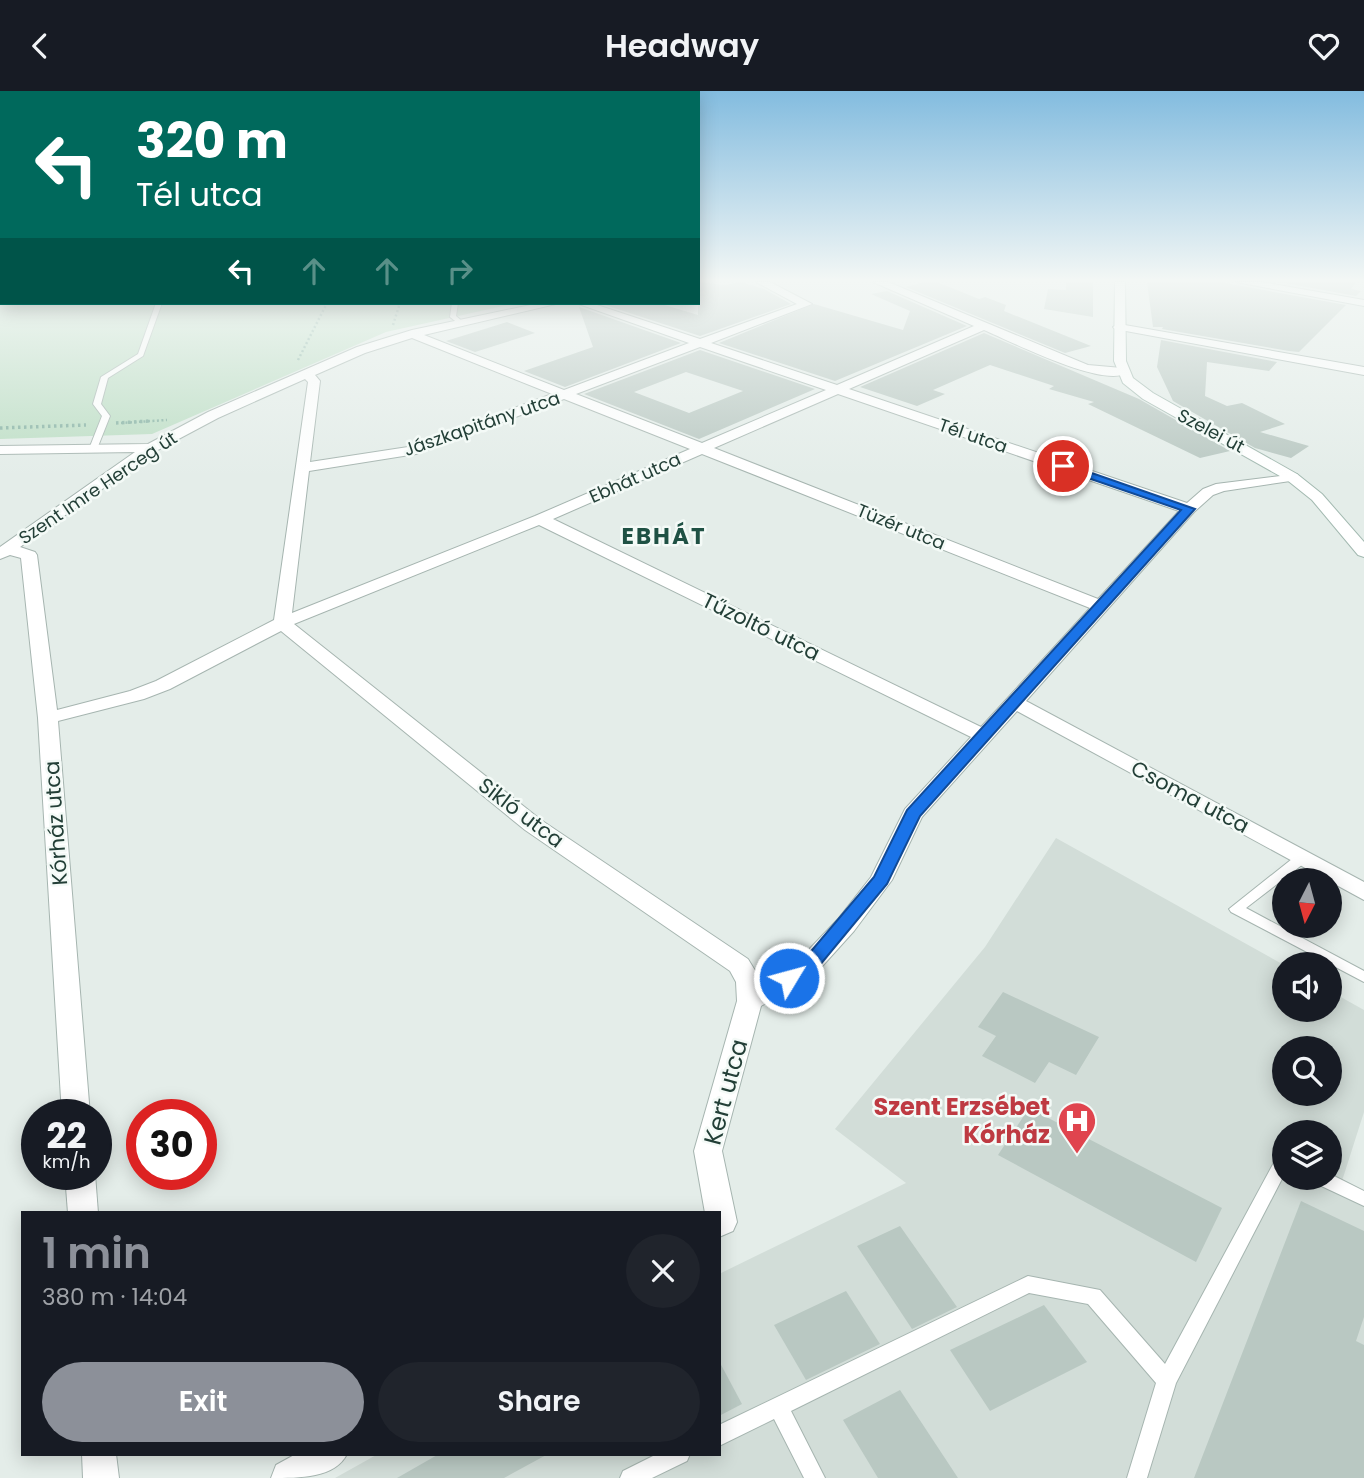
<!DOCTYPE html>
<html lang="en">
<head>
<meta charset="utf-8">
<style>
  :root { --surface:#171b24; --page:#20242c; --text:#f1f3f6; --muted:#9ea1a6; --accent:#8c9099 }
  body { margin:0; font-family:Poppins,sans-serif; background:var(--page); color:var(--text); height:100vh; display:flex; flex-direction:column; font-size:26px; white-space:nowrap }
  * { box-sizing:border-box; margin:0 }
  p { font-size:23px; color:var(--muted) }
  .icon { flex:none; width:38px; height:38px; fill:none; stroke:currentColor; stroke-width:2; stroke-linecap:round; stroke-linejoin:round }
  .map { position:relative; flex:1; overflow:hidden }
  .side { position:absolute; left:21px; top:1120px; width:700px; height:245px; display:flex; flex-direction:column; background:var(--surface); border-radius:0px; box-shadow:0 4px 18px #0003 }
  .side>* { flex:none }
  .guide { position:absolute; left:0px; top:0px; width:700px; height:214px; box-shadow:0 4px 18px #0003; background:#00695c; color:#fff; overflow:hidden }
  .needle { width:46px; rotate:186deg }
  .buttons { position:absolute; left:1272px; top:777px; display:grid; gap:14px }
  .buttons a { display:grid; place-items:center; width:70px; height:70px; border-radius:50%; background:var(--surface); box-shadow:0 4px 18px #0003; font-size:35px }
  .speed { position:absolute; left:21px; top:1008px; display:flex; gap:14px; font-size:35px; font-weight:700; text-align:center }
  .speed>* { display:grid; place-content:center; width:91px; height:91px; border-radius:50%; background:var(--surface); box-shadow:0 4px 18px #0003; line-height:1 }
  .speed small { font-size:18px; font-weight:400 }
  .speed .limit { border:10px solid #d22; background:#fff; color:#111 }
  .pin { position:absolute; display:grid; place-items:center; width:60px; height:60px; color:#fff; margin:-30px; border:4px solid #fff; border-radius:50%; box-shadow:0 2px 7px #0007 }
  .me { position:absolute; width:77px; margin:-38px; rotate:53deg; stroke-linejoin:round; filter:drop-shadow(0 0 5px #0008) }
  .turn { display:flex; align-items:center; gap:24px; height:147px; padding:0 21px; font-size:32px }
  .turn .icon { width:91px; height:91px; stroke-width:2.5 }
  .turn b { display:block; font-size:49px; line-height:60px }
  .lanes { display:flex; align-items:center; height:66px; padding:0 21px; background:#0003; justify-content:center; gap:35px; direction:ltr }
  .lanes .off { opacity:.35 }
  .round { display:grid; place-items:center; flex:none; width:74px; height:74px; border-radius:37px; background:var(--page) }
  .headline { display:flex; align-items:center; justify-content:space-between; height:119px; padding:0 21px }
  h1 { font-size:42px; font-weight:600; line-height:52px; color:var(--accent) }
  .action { display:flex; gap:14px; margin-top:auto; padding:14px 21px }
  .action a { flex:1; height:80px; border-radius:42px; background:var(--accent); color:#fff; font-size:28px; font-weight:600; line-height:80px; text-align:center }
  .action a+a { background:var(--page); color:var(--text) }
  header { display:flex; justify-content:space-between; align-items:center; height:91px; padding:0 21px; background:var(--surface); font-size:32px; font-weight:600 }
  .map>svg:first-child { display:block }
</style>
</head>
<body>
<header><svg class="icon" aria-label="back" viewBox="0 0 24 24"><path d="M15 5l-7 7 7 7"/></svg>Headway<svg class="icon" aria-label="heart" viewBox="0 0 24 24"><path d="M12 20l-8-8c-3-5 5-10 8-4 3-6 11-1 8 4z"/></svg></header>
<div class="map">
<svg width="1364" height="1387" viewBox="0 0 1364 1387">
  <rect width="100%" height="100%" fill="#e4ede9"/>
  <path fill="#d2ddd8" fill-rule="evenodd" d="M1056 747 1284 874V919H1330V900L1364 919V1021L1342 1090 1364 1100V1387H335L378 1363H719V1183L906 1092 835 1038 985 856ZM1284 957H1330V1003H1284ZM1284 1041H1330V1087H1284Z"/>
  <path fill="#bddec5" d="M0 191 2 212H517L386 241 152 343 0 348Z"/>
  <g fill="#b9c8c2" fill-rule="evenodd">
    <path d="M698 191 725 194 741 191 764 198 791 213 700 245 599 212H658L698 224Z"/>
    <path d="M924 191H937L979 208 985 206 1006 214 1004 220 1091 255 1065 262 906 196Z"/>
    <path d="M1066 191H1093V226L1044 218 1048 198 1066 199Z"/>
    <path d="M1147 191H1220L1346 214 1299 261 1289 260 1162 238 1163 236H1153Z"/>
    <path d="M1279 191H1356L1351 198 1361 200 1356 205Z"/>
    <path d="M887 200 967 235 835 290 719 252 814 213 903 239 910 220 871 203Z"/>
    <path d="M579 216 681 252 565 296 524 280 593 256Z"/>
    <path d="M507 231 535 242 475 261 446 250Z"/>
    <path d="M984 242 1139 308 1230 360 1200 367 1088 313 1094 311 1049 298 1054 295 990 274 933 299 945 303 917 315 860 296Z"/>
    <path d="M1161 249 1277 271 1269 280 1207 271 1205 305 1227 315 1242 312 1285 333 1260 341 1309 355 1291 367 1255 357 1173 310 1157 276Z"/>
    <path d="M700 259 815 298 699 348 584 303ZM686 281 743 300 689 322 634 301Z"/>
    <path d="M1003 901 1099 946 1076 984 1049 971 1035 992 982 965 996 945 978 936Z"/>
    <path d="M1029 1017 1222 1117 1196 1171 998 1064Z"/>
    <path d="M1301 1110 1364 1140V1226L1356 1250 1364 1254V1387H1194Z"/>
    <path d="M900 1135 957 1216 912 1238 857 1155Z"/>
    <path d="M846 1200 880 1253 806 1289 774 1234Z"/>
    <path d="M1044 1214 1087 1271 990 1320 950 1259Z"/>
    <path d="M719 1270 742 1313 719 1325Z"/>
    <path d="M900 1299 958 1387H878L843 1329Z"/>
    <path d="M439 1363H548L504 1387H397Z"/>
  </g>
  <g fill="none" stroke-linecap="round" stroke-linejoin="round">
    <g stroke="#a6b5b0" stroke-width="2">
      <g id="service">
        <rect x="0" y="197" width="2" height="4"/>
        <path d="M156 212H162L143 265 108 287 101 313 110 325 97 358 90 360 89 358 102 325 93 313 101 286 138 263Z"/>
        <path d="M452 212H458L456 225 463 231V233H459L450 226Z"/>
        <path d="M1302 763 1307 764 1309 767 1307 770 1246 817 1364 880V891L1231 821 1229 818 1297 764Z"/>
        <path d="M1284 1062V1084L1176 1292 1147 1387H1127L1156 1292 1088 1213 1029 1202 791 1320 825 1387H804L774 1328 719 1355V1334L1028 1185 1100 1199 1165 1273 1278 1064Z"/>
        <path d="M1330 1083 1364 1100V1115L1315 1092 1312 1087H1330Z"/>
        <path d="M657 1363H690L687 1370 652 1387H620L623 1380Z"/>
      </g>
    </g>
    <g stroke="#a6b5b0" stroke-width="2">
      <g id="minor">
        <path d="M756 191H770L812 213 711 252 837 294 974 235 873 191H888L1088 274 1122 277 1128 281C1106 299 1010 250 984 239L849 298 1187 412 1203 398 1216 393 1297 383 1299 386 1297 389 1224 400 1213 404 1194 421 1026 610 1364 791V809L1017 620 922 726 892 789 854 840 817 881 761 915 722 1060 737 1131 733 1140 719 1146V1122H705L694 1060 737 910 736 891 730 880 525 739 281 540 170 598 144 608 58 630 90 1024H62L38 627 21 467 10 464 0 468V456L135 361 0 363V355L148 353 208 321 357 256 412 239 540 212H560L424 244 564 299 689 252 576 212H591L700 248 797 213ZM412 247 552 303 408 356 310 371 320 290 315 284 365 262ZM700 256 826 299 702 352 576 303ZM305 288 308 291 274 529 156 590 130 600 57 619 37 464 35 461 20 456 156 360 218 327ZM838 303 1179 420 1098 508 714 357ZM564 308 690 358 535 425 292 522 309 380 416 363ZM702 363 1090 517 981 636 553 428ZM539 434 971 646 905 718 871 786 838 828 799 869 762 891 748 868 541 729 294 533Z"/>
        <path d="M1236 191H1262L1364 209V215Z"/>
        <path d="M1119 233 1364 276V284L1115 238 1113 236Z"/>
        <path d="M65 1083H95L98 1122H68Z"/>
        <path d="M82 1363H116L119 1387H83Z"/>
        <path d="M296 1363H347C335 1387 300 1387 271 1387L276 1374Z"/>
      </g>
    </g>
    <g stroke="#a2b9b0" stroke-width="2">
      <path id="secondary" d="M1115 191H1125L1126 270 1133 287 1153 302 1297 383 1322 403 1364 451V466L1358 464 1312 409 1287 389 1143 308 1123 292 1114 270Z"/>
    </g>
    <g stroke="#85b1a2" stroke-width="2.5" stroke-dasharray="2 2.5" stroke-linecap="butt">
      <path d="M393 234 400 212"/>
      <path d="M298 269 327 212"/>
      <path d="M121 332 167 329"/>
    </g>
    <g stroke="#85b1a2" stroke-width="3.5" stroke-dasharray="2.5 3.5" stroke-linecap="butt">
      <path d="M116 332 150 330"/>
      <path d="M0 337 86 334"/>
    </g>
    <use href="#service" fill="#fff" fill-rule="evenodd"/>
    <use href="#minor" fill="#fff" fill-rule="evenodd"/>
    <use href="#secondary" fill="#fff" fill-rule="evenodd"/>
  </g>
  <linearGradient id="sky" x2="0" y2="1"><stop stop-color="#83bcdf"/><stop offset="0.49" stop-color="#f3f7f5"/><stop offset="1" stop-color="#f3f7f5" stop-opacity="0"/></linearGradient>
  <rect width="1364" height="386" fill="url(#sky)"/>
  <path fill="#1a73e8" stroke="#114b97" stroke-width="2" d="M1063 372 1195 418 920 725 887 793 815 880 796 892H782L779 887 782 882 802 871 874 786 907 719 1181 419 1059 377V373Z"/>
  <defs>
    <g id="hospital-pin" transform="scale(2.0125)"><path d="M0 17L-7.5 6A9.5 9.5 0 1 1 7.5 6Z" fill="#e0444e" stroke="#f4faf7"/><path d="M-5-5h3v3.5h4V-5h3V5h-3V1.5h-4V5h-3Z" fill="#fff"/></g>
  </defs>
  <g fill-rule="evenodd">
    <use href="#hospital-pin" x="1077" y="1030"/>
  </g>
  <g text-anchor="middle" stroke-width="5" stroke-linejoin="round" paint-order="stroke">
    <g font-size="18" fill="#233f37" stroke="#f4faf7">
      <text transform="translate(482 333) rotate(-19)" y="6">Jászkapitány utca</text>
      <text transform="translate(1211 340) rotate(28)" y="6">Szelei út</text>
      <text transform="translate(973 345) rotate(19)" y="6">Tél utca</text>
      <text transform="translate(635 387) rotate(-24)" y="6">Ebhát utca</text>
      <text transform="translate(98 397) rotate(-34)" y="6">Szent Imre Herceg út</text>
      <text transform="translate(901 436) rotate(22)" y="6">Tüzér utca</text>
    </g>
    <g font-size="21" fill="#233f37" stroke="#f4faf7">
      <text transform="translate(761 536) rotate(26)" y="7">Tűzoltó utca</text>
      <text transform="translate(1190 706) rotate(28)" y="7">Csoma utca</text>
      <text transform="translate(521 722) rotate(37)" y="7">Sikló utca</text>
      <text transform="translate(56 732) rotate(-94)" y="7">Kórház utca</text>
    </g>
    <g font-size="23" font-weight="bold" letter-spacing="2" fill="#1f5144" stroke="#f4faf7">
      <text x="664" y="453">EBHÁT</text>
    </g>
    <g font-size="24" fill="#233f37" stroke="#f4faf7">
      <text transform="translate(726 1001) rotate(-75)" y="8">Kert utca</text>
    </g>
    <g font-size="24" font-weight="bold" fill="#be3a42" stroke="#f4faf7" text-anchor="end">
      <text x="1050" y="1024">Szent Erzsébet<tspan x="1050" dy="28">Kórház</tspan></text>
    </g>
  </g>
</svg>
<div class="buttons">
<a><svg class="needle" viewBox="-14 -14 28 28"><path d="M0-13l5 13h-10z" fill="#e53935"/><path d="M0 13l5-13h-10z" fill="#9ea1a6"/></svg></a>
<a><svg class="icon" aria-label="sound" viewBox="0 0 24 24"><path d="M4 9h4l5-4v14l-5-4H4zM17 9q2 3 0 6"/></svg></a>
<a><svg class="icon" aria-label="search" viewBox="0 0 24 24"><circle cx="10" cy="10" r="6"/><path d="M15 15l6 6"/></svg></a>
<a><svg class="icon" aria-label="layers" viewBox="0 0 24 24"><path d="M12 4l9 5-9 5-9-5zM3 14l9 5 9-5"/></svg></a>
</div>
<div class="speed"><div>22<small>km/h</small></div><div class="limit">30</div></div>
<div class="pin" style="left:1063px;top:375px;background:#d93025"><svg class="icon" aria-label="arrive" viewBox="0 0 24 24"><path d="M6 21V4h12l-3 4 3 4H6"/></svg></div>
<svg class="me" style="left:789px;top:887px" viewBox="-20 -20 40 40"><circle r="17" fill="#1a73e8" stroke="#fff" stroke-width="3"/><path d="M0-11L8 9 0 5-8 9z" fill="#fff"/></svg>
<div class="guide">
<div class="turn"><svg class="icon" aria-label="left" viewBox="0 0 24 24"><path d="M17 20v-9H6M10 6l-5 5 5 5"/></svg><div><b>320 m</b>Tél utca</div></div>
<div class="lanes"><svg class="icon" aria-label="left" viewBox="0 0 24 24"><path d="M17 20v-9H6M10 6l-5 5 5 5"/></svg><svg class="icon off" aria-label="ahead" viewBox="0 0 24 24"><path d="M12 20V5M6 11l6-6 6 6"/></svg><svg class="icon off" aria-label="ahead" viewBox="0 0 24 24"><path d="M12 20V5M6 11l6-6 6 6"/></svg><svg class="icon off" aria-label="right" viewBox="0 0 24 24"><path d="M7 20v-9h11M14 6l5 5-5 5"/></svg></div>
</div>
<section class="side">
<div class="headline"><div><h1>1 min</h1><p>380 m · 14:04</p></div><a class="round"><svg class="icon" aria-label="close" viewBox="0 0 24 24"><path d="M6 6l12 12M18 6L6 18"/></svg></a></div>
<div class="action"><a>Exit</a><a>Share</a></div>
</section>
</div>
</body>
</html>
